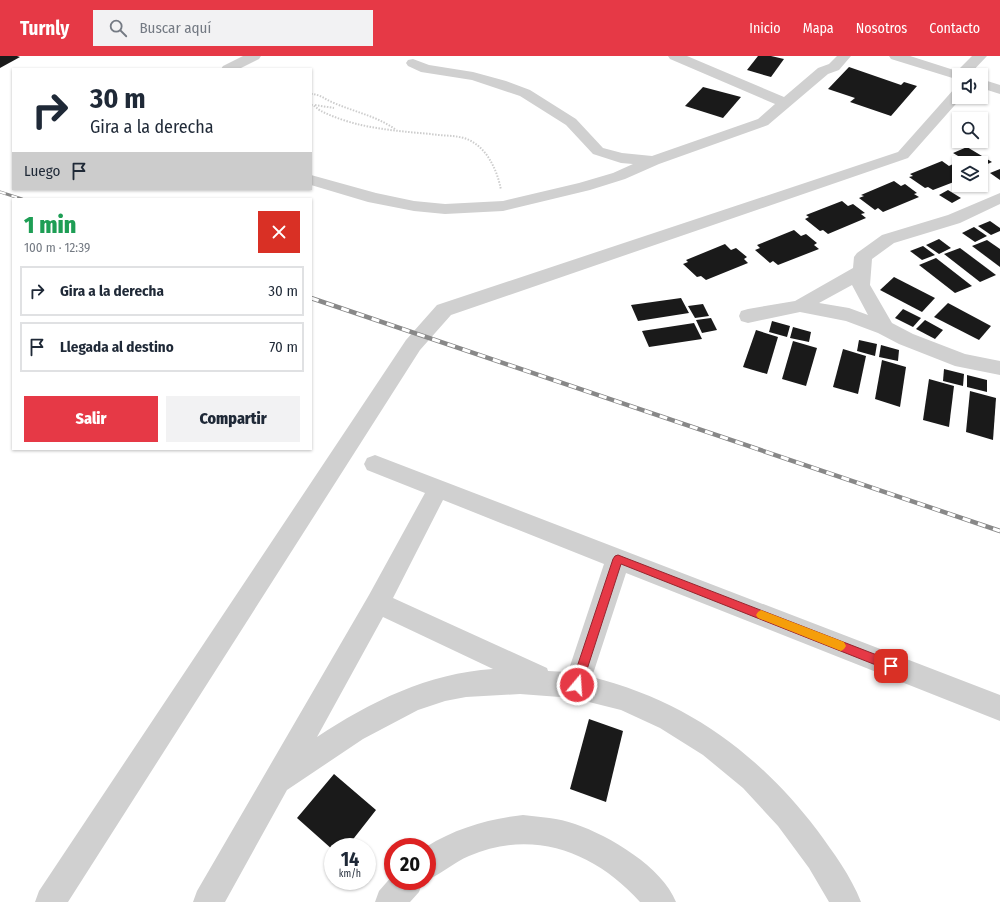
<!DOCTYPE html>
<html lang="es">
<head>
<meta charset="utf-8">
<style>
  :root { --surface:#fff; --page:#f2f2f3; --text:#1f2937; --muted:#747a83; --line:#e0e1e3; --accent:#e63946 }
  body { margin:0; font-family:"Fira Sans Condensed",sans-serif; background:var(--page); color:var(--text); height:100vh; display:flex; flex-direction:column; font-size:15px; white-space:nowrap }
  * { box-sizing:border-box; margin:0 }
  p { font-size:13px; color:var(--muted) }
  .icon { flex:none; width:22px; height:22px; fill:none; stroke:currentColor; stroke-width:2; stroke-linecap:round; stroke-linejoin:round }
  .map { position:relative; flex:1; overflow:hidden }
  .sheet { position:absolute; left:12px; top:142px; width:300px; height:252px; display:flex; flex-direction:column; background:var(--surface); border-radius:0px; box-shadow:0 1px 3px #0004 }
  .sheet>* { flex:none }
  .guide { position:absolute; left:12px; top:12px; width:300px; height:122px; border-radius:0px; box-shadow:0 1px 3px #0004; background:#fff; color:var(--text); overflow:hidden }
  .tools { position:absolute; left:952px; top:12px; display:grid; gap:8px }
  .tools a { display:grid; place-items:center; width:36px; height:36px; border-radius:0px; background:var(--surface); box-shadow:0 1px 3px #0004; font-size:20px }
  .speed { position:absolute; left:324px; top:782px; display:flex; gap:8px; font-size:20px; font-weight:700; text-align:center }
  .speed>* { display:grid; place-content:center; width:52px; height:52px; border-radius:50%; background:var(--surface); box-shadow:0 1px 3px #0004; line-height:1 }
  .speed small { font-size:10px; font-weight:400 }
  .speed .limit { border:6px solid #d22; background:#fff; color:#111 }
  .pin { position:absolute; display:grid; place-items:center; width:34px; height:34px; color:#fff; margin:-17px; border-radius:8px; box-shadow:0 2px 6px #0006 }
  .me { position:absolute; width:44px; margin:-22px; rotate:18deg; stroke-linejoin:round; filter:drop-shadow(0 0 3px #0008) }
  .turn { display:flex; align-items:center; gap:14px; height:84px; padding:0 12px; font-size:18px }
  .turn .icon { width:52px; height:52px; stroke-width:2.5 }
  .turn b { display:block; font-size:28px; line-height:34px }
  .then { display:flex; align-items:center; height:38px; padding:0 12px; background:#0003; gap:8px; font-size:15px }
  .round { display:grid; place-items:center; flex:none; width:42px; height:42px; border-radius:0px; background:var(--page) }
  .overview { display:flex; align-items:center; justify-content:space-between; height:68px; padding:0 12px }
  h1 { font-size:24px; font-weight:800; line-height:30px; color:#1e9e55 }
  .primary-button { display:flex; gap:8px; margin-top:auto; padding:8px 12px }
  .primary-button a { flex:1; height:46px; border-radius:0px; background:var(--accent); color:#fff; font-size:16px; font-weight:800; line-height:46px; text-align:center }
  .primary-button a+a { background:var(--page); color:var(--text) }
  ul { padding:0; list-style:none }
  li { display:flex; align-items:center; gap:12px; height:50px; margin:0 8px 6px; padding:0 4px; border:2px solid var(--line); border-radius:0px }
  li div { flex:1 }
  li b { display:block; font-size:15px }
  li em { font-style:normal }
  header { display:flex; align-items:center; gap:24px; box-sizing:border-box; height:56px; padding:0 20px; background:var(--accent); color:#fff }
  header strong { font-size:19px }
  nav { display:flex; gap:22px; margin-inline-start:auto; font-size:14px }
  .search { width:280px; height:36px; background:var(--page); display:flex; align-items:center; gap:10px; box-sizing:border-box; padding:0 14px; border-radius:0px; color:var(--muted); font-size:15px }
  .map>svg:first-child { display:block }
</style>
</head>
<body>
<header>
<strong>Turnly</strong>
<div class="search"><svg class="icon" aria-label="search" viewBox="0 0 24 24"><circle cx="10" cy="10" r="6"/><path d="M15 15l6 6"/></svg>Buscar aquí</div>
<nav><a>Inicio</a><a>Mapa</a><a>Nosotros</a><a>Contacto</a></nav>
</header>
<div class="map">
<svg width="1000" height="846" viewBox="0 0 1000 846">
  <rect width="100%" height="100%" fill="#fff"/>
  <g fill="#1a1a1a">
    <path d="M0 0H17L20 1 0 12Z"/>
    <path d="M758 0H771L784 3 771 21 747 14Z"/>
    <path d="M849 11 901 29 904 26 917 30 891 60 850 46 855 42 828 33Z"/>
    <path d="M703 31 741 41 723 62 685 50Z"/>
    <path d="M967 91 992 106 981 111V107H970L953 97Z"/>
    <path d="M942 105 949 110 953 108 959 112V124L933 134 928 131 925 132 909 121 913 120 910 118Z"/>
    <path d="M1000 113V124L990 117Z"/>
    <path d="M894 125 901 130 905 128 917 137 914 138 919 141 883 156 878 152 875 154 859 142 864 140 861 139Z"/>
    <path d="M948 134 961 142 952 147 939 139Z"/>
    <path d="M842 145 848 150 853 148 865 157 861 158 866 162 828 178 823 174 820 175 805 163 809 161 806 159Z"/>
    <path d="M990 165 1000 172V175L991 179 978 170Z"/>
    <path d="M974 171 987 180 975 186 962 177Z"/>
    <path d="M794 174 801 180 806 178 817 187 814 189 819 193 778 209 773 205 770 207 755 194 760 192 757 189Z"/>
    <path d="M939 183 951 192 939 198 926 189Z"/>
    <path d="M987 184 1000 193V211L972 190Z"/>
    <path d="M725 188 731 194 736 192 747 201 744 203 748 207 706 224 701 220 697 221 683 208 688 206 686 204Z"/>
    <path d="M923 190 935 199 922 204 910 195Z"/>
    <path d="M960 192 996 219 980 226 944 198Z"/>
    <path d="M936 202 972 230 955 237 919 209Z"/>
    <path d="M894 221 935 242 922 256 880 234Z"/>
    <path d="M681 242 689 257 638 265 631 249Z"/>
    <path d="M948 247 991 270 979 284 934 261Z"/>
    <path d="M703 248 709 260 695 262 688 250Z"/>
    <path d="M903 253 921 262 913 271 895 262Z"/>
    <path d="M711 262 717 274 702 277 696 264Z"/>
    <path d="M925 264 943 274 935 283 916 273Z"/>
    <path d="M772 265 790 270 787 281 769 276Z"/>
    <path d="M694 267 702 283 649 291 642 275Z"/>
    <path d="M793 271 811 276 809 286 790 282Z"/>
    <path d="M756 274 778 281 767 318 743 311Z"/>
    <path d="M859 284 877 288 875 300 857 295Z"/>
    <path d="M793 285 817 292 806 330 782 323Z"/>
    <path d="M881 289 899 294 898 305 879 301Z"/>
    <path d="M843 293 866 300 858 338 833 331Z"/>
    <path d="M882 304 906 311 900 351 875 343Z"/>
    <path d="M944 313 964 318 963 330 943 325Z"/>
    <path d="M967 319 987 324V336L967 331Z"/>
    <path d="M929 323 954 330 949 371 923 364Z"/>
    <path d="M970 335 996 342 993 384 966 376Z"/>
    <path d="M589 663 623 675 606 746 570 733Z"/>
    <path d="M334 718 376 754 347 791H333V794L297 762Z"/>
  </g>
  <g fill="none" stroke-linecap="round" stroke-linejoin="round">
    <g stroke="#cdcdcd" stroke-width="2" stroke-dasharray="1.5 1.5" stroke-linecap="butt">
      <path d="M311 38C320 38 326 44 334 47 355 56 376 60 395 73"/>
      <path d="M311 49C315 49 317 53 321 55 333 61 348 66 361 69 384 74 407 76 431 78 442 80 453 79 464 82 486 89 497 113 501 134"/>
      <path d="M315 49 334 52"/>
    </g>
    <g fill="#d0d0d0" fill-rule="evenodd">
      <path d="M243 0H261L259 3 239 13H221L223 10Z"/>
      <path d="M668 0H687L784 41 818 12 829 8 837 0H851L839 14 828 18 768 69 659 108 625 123 590 134 503 155 445 158 414 155 368 146 311 129V119L376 137 414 145 445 148 503 145 579 127 613 117 633 108 621 107 593 98 566 69 520 40 472 24 421 16 408 10 406 7 408 4 413 3 429 9 473 16 506 25 530 34 576 63 603 92 622 97 652 100 758 63 775 48 670 3Z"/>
      <path d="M889 0H910L957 15 972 0H987L969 19H959V24L891 3Z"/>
      <path d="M981 23 1000 29V38L981 32Z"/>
      <path d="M959 32V41H962L908 102 451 259 420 294 68 846H35L39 835 406 284 437 249 898 96 954 33Z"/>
      <path d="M1000 137V148L960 167 894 187 872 203 870 229 892 267 913 278 965 298 1000 305V319L955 310 899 288 878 277 846 265 800 256 748 267 741 265 739 260 741 255 748 253 795 245 853 212 854 201 857 197 882 179 948 159ZM852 229 868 259 849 252 819 247Z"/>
      <path d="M375 399 1000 639V665L626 517 592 621C687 645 758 697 817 774 833 796 851 820 861 846H829L809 812 778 770 743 732 703 699 660 672 621 654 573 642 520 638 466 641 445 645 418 654 363 683 287 734 225 846H193L197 835 369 539 425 437 367 414 364 408 367 402ZM443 444 604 508 568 616 548 615 547 612 393 542ZM383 561 493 613C428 617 370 646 317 681Z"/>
      <path d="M523 759C541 761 558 762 575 768 610 780 662 811 676 846H640C596 797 534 772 469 800 454 806 442 818 427 824L426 791C456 772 489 763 523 759Z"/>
      <path d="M393 819V825H423L419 836 410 846H375L379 835Z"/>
    </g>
    <g stroke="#888" stroke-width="3">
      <path id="rail-far1" d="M0 136 22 143"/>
    </g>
    <g stroke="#888" stroke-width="4.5">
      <path id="rail" d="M311 242 1000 475"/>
    </g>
    <use href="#rail-far1" stroke="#fff" stroke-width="2" stroke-dasharray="6" stroke-linecap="butt"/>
    <use href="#rail" stroke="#fff" stroke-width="3" stroke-dasharray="8" stroke-linecap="butt"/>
  </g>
  <path fill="#e63946" stroke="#96252e" d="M618 499 895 606 896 610 895 613 891 615 621 508 582 629 581 632 577 634 573 632 571 629 613 503 615 500Z"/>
  <path fill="#f59e0b" d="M761 554 844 586 846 590 844 593 841 595 758 562 756 559 758 556Z"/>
</svg>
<div class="tools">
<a><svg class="icon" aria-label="sound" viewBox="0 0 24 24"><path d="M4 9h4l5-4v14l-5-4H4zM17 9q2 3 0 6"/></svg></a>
<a><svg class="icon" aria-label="search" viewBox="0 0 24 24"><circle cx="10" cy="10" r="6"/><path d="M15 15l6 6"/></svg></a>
<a><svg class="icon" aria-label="layers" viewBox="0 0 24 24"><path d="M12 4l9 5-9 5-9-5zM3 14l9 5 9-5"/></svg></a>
</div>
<div class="speed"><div>14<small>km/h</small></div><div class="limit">20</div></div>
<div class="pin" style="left:891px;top:610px;background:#d93025"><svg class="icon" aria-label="arrive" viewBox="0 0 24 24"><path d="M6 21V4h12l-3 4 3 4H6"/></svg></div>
<svg class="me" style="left:577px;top:629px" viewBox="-20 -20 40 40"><circle r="17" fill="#e63946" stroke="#fff" stroke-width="3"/><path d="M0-11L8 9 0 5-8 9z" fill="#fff"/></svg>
<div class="guide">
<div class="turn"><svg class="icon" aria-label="right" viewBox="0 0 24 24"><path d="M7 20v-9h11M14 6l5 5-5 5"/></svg><div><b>30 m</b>Gira a la derecha</div></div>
<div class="then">Luego<svg class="icon" aria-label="arrive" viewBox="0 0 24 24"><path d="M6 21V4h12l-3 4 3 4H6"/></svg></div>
</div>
<section class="sheet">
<div class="overview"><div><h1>1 min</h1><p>100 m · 12:39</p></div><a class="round" style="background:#d93025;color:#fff"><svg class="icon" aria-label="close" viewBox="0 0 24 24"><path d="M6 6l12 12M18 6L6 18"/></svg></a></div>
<ul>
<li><svg class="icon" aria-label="right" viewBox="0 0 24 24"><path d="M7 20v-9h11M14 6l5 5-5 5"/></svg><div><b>Gira a la derecha</b></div><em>30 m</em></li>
<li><svg class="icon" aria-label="arrive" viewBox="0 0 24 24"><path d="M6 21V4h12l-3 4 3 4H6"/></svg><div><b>Llegada al destino</b></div><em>70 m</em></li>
</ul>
<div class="primary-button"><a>Salir</a><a>Compartir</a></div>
</section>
</div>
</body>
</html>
